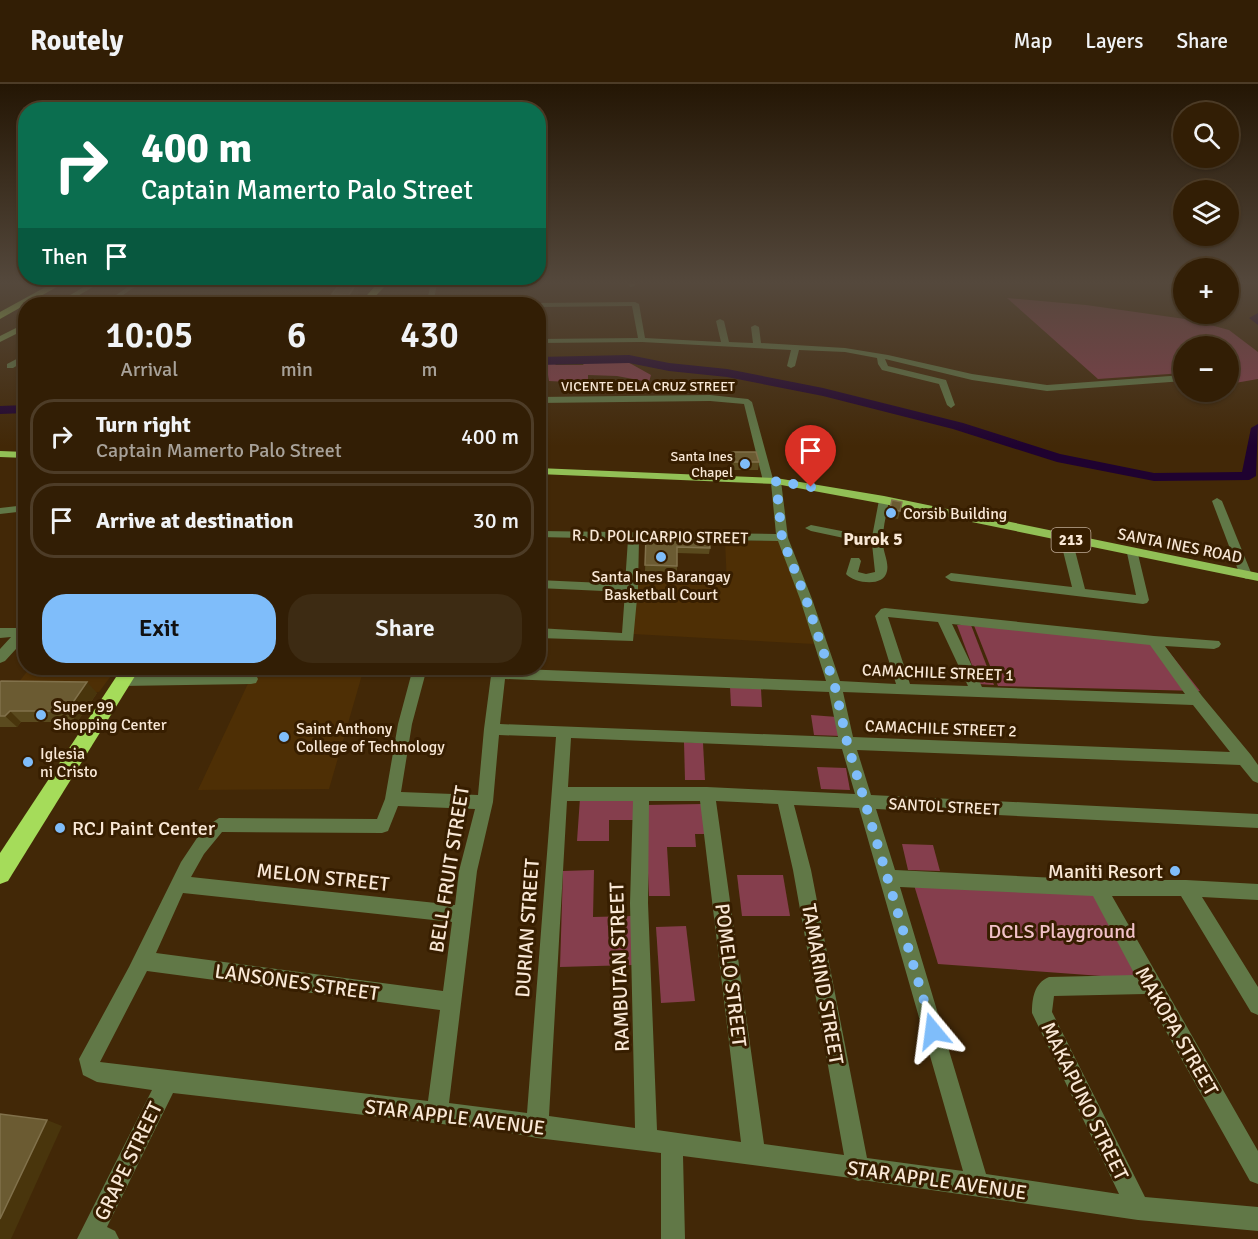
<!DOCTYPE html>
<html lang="en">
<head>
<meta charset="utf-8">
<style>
  :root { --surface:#321e05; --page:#3d2b13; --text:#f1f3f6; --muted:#a8a29a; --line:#4d3c27; --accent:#7fbdfa }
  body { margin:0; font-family:Signika,sans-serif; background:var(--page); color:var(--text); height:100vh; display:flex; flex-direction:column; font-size:22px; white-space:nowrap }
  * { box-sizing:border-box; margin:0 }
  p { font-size:20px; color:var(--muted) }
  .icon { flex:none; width:33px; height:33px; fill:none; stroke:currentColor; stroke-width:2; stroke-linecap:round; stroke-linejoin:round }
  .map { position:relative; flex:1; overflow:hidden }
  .details { position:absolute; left:18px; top:213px; width:528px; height:378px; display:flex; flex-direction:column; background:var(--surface); border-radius:24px; box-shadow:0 2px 4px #0004,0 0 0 2px var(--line) }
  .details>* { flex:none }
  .hud { position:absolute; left:18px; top:18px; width:528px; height:183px; border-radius:24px; box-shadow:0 2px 4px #0004,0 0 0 2px var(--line); background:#0b6e4f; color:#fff; overflow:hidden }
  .fabs { position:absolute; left:1173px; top:18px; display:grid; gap:12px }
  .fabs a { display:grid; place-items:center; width:66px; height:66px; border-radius:50%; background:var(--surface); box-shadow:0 2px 4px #0004,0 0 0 2px var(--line); font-size:30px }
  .pin { position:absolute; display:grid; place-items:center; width:51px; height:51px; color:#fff; margin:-62px -26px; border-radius:50% 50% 50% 0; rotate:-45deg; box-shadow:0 0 6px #0007 }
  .pin .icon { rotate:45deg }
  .me { position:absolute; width:66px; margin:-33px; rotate:344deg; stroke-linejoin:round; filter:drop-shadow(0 0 4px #0008) }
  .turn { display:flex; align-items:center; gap:21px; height:126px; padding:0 24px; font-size:27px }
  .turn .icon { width:78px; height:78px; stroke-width:2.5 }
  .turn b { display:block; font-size:42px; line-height:51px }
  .then { display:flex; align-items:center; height:57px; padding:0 24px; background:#0003; gap:12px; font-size:22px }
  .eta { display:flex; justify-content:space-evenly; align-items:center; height:102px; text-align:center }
  .eta b { font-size:36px; font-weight:600; line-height:42px }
  .primary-button { display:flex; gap:12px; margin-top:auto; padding:12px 24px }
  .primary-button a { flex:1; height:69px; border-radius:24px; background:var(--accent); color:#111; font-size:24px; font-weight:600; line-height:69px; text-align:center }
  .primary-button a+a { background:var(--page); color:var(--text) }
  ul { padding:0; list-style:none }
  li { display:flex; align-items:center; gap:18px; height:75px; margin:0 12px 9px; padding:0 12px; border:3px solid var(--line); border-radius:24px }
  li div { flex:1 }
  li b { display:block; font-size:22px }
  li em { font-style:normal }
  header { display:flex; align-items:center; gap:36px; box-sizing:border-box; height:84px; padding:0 30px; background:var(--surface); border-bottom:2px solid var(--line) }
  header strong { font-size:28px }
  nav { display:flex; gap:33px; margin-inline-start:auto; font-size:21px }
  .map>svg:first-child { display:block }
</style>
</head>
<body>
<header>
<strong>Routely</strong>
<nav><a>Map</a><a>Layers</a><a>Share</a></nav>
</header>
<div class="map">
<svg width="1258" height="1155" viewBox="0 0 1258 1155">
  <rect width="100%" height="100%" fill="#422807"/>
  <g fill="#4e2f05">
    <path d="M268 200H329L324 205 339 206 328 220H251Z"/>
    <path d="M725 457H783L814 560 633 550 637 498 727 501Z"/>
    <path d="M152 584H364L329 705 198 706 252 591 146 595Z"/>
    <path d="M29 585H116L99 608 12 607Z"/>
  </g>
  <g fill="#853e4d">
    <path d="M1007 214 1086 221 1192 236 1229 246 1258 268V295L1235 299 1229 295 1228 262H1184L1183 289 1098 295Z"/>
    <path d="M552 277 556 281H583L586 277H626L651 291 649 298 617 292 588 291V299L549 297 548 291H539V279Z"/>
    <path d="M973 539 1162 559 1200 607 998 602Z"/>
    <path d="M957 541H971L994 601 979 600Z"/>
    <path d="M730 603 761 605 762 623 731 622Z"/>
    <path d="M811 631 837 633 841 652 814 651Z"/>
    <path d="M684 658 703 659 705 696H685Z"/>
    <path d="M817 683 846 684 850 706 821 705Z"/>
    <path d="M580 714 638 715V736H609V757H577Z"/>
    <path d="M703 720 706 750H695L696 763H667L670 812H649L645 721Z"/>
    <path d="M902 760 933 761 940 787 908 786Z"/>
    <path d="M594 786 593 833 632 832 633 881 560 883 563 787Z"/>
    <path d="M737 791H783L790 832H742Z"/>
    <path d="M914 801 1107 808 1156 896 938 880Z"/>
    <path d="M686 842 695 917 661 919 656 843Z"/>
  </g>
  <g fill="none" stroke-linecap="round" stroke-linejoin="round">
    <g fill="#1f0230" fill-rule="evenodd">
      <path d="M1258 229V241L1249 234Z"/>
      <path d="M629 271 669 279 727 285 823 304 963 339 1060 370 1154 389 1242 388 1251 344 1258 340 1256 392 1249 396 1154 397 1057 378 953 345 823 312 727 293 669 287 629 279 538 281V273Z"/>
      <path d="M26 321V329L0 330V322Z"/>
    </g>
    <g fill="#617847" fill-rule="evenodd">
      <path d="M132 200H139L110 220H103Z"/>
      <path d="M431 200H437L433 220H426Z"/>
      <path d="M629 200H635V202L630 203Z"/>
      <path d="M635 218 639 220 645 254 721 258 716 237 720 235 724 237 729 258 753 259 751 243 755 241 759 243 761 259 845 264 888 271 972 290 1047 301 1184 291V297L1047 307 972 296 885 275 888 282 946 296 955 321 951 324 947 321 939 300 882 286 878 280 877 274 845 268 799 266 795 282 791 284 787 282 791 266 642 258 538 259V255L638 254 632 222 538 223V220L535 219Z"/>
      <path d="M26 270V276L13 284H7V280Z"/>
      <path d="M1228 272 1241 285 1228 292V286L1232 284 1228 280Z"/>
      <path d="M710 311 748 315 752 318 773 395H780L781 397 788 454 812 515 840 597 896 600 875 532 881 525 885 524 1154 552 1219 557 1221 560 1219 563 1214 565 1165 562 1202 612 1251 671 1258 681V699L1253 697 1240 681 857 666 871 711 1258 730V744L876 725 895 786 1098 796H1186L1258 800V816L1202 813 1258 903V931L1251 928 1181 812H1112L1258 1067V1100L1250 1097 1145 910 1054 912 1052 928 1145 1113 1258 1123V1147L1138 1136 862 1096 858 1097 851 1094 683 1072 685 1155H661V1069L537 1054 494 1046 173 1009 107 1143 115 1147 119 1155H77L152 1006 97 998 83 991 79 975 129 883 181 778 203 745 219 734 377 735 385 715 398 640 413 584H427L412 640 401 708 478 711 484 645 492 584 826 597 800 515 778 457 639 455 638 504 633 557 538 554V544L622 549 625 508 538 504V496L625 500 628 455 538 453V447L776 450 771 399H764L763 397 744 320 710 317 538 319V313ZM888 533 938 538 968 602 910 600ZM952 540 1150 561 1185 610 982 603ZM505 595 829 608 838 653 500 640ZM843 608 1193 621 1230 668 853 653ZM499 651 556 653 527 1029 449 1019 477 787 493 718ZM571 654 842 665 855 710 707 703H568ZM567 717H633L630 819 635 1044 549 1032ZM649 717H700L741 1058 657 1046 648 819ZM716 717 778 720 793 786 844 1071 764 1060ZM794 721 859 724 963 1087 867 1074 811 786ZM398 722 475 725 459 787 455 821 191 793 204 770 222 748 382 749 388 747ZM900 803 1093 812 1135 891 1049 893C1034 899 1032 915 1032 929L1119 1110 986 1090ZM183 809 452 838 443 907 156 869ZM147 887 440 926 428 1017 100 978Z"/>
      <path d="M884 413 889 416C887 429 882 445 883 459 883 468 889 478 887 487 884 504 854 499 846 490L851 474H859L861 477 858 488 866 490 875 488 872 460 811 447 805 444 811 441 872 453 879 416Z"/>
      <path d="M1217 414 1222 417 1252 491 1250 494 1246 495 1240 491 1212 417Z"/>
      <path d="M26 421V427L0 430V424Z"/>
      <path d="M1066 452 1072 455 1085 505 1136 511 1127 469 1133 465 1137 466 1149 516 1147 519 1143 520 951 497 945 493 951 489 1072 503 1060 455Z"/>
      <path d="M26 541V554L5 577 0 579V565L11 553 0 554V544H20Z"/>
      <path d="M251 590 256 591 258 595 256 599 251 600 122 602 117 601 115 597 117 593 122 592Z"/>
    </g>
    <g fill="#7da050" fill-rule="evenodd">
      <path d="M89 200H98L64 220H55Z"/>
      <path d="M26 239V245L0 258V252Z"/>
    </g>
    <g fill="#92c056" fill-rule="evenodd">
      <path d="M0 367 26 368V374L0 373Z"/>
      <path d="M538 384 776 394 884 412 1258 489V497L884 420 776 400 538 390Z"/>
    </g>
    <g fill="#a5dc5a" fill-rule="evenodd">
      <path d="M51 200H62L0 235V228Z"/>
      <path d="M377 200H387L368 220H359Z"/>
      <path d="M122 584H140L8 797 0 800V769Z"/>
    </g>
  </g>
  <g fill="#5a4a1e">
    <path d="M359 208 351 219H335L332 210Z"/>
    <path d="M730 368 759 378 758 386H732L730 375Z"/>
    <path d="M892 416 900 427 898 435 888 433Z"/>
    <path d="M646 453 710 464 709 470 677 469V488L645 487Z"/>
    <path d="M0 598 97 609 77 638H21L17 643H0Z"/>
  </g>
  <g fill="#49350c">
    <path d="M356 200 359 208 351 219 349 211Z"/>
    <path d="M87 598 97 609 77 638 67 627Z"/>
    <path d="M10 627 21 638 17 643 5 632Z"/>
    <path d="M47 1036 62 1042 11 1155H0V1135Z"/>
  </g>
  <g fill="#6b5b32" stroke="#81714b" stroke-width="1.5">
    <path d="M340 200H356L349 211 332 210Z"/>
    <path d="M730 368H756L759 378H733Z"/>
    <path d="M892 416 902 418 900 427 890 425Z"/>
    <path d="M646 453 709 455 710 464 677 463V482L645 481Z"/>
    <path d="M1 597 87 598 67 627H10L5 632H0V598Z"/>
    <path d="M0 1030 47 1036 0 1135Z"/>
  </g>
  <linearGradient id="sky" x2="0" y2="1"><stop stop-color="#241604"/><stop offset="0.55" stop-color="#54483c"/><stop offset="1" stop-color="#54483c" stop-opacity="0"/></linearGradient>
  <rect width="1258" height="362" fill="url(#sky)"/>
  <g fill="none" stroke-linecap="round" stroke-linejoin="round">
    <path stroke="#7fbdfa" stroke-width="10" stroke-dasharray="0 18" d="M811 403 776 397 782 454 806 515 835 603 847 658 933 947"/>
  </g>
  <g fill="#7fbdfa" stroke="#371e00" stroke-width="2">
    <circle cx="745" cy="380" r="6"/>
    <circle cx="891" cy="429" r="6"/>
    <circle cx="661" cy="473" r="6"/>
    <circle cx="41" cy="631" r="6"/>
    <circle cx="284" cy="653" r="6"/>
    <circle cx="28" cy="678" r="6"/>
    <circle cx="60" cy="744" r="6"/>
    <circle cx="1175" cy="787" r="6"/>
  </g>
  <g text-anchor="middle" stroke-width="6" stroke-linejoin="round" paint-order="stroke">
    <g font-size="14" fill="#f9e8d6" stroke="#371e00">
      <text x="648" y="307">VICENTE DELA CRUZ STREET</text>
    </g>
    <g font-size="14" fill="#f9e8d6" stroke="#371e00" text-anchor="end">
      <text x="733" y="377">Santa Ines<tspan x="733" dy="16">Chapel</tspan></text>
    </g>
    <rect fill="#371e00" stroke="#bfab96" stroke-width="1.5" x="1051.5" y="444" width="39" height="24" rx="4.5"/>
    <g font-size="15" font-weight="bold" fill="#f9e8d6">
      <text x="1071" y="461">213</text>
    </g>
    <g font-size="16" fill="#f9e8d6" stroke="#371e00" text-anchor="start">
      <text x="903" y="435">Corsib Building</text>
      <text x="661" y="498" text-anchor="middle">Santa Ines Barangay<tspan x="661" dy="18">Basketball Court</tspan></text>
      <text x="53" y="628">Super 99<tspan x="53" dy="18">Shopping Center</tspan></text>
      <text x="296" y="650">Saint Anthony<tspan x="296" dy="18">College of Technology</tspan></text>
      <text x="40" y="675">Iglesia<tspan x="40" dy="18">ni Cristo</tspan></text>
    </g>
    <g font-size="16" fill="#f9e8d6" stroke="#371e00">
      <text transform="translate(660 452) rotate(1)" y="6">R. D. POLICARPIO STREET</text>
      <text transform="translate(1180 461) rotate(11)" y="6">SANTA INES ROAD</text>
      <text transform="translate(938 588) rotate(2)" y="6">CAMACHILE STREET 1</text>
      <text transform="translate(941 644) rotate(2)" y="6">CAMACHILE STREET 2</text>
      <text transform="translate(944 722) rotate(3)" y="6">SANTOL STREET</text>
    </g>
    <g font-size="18" font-weight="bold" fill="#f9e8d6" stroke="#371e00">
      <text x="873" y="461">Purok 5</text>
    </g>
    <g font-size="20" fill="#f9e8d6" stroke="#371e00" text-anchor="start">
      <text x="72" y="751">RCJ Paint Center</text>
      <text x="1163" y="794" text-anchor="end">Maniti Resort</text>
    </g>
    <g font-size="20" fill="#f9e8d6" stroke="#371e00">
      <text transform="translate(449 785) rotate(-81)" y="7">BELL FRUIT STREET</text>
      <text transform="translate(323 793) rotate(6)" y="7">MELON STREET</text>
      <text transform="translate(527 844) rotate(-86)" y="7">DURIAN STREET</text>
      <text transform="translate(619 883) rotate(-92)" y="7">RAMBUTAN STREET</text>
      <text transform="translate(731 891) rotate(83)" y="7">POMELO STREET</text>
      <text transform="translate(297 898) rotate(8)" y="7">LANSONES STREET</text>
      <text transform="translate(823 900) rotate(80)" y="7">TAMARIND STREET</text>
      <text transform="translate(1177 947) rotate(60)" y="7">MAKOPA STREET</text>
      <text transform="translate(1085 1017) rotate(64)" y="7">MAKAPUNO STREET</text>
      <text transform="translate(455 1033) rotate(7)" y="7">STAR APPLE AVENUE</text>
      <text transform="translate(128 1077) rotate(-64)" y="7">GRAPE STREET</text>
      <text transform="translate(937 1096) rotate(8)" y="7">STAR APPLE AVENUE</text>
    </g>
    <g font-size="20" fill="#f1c1c8" stroke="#371e00">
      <text x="1062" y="854">DCLS Playground</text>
    </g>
  </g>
</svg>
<div class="fabs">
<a><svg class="icon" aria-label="search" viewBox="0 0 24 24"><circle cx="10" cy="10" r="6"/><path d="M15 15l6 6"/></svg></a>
<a><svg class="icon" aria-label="layers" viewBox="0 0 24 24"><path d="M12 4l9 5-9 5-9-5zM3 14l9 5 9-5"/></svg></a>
<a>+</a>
<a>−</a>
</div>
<div class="pin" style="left:811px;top:403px;background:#d93025"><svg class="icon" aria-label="arrive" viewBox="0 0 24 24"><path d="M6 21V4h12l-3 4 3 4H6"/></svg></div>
<svg class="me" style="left:933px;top:947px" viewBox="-20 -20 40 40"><path d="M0-17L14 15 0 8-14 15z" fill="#7fbdfa" stroke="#fff" stroke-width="4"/></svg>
<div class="hud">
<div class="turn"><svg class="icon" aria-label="right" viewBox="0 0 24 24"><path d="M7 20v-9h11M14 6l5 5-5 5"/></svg><div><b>400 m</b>Captain Mamerto Palo Street</div></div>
<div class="then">Then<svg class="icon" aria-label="arrive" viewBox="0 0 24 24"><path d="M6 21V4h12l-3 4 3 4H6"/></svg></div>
</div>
<section class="details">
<div class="eta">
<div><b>10:05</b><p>Arrival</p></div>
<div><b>6</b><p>min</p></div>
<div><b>430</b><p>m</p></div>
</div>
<ul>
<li><svg class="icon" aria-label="right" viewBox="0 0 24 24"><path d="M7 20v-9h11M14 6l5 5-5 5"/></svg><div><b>Turn right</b><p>Captain Mamerto Palo Street</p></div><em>400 m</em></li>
<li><svg class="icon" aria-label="arrive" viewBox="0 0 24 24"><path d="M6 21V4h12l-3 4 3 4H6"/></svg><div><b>Arrive at destination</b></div><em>30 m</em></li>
</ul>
<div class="primary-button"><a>Exit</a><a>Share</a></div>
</section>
</div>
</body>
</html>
